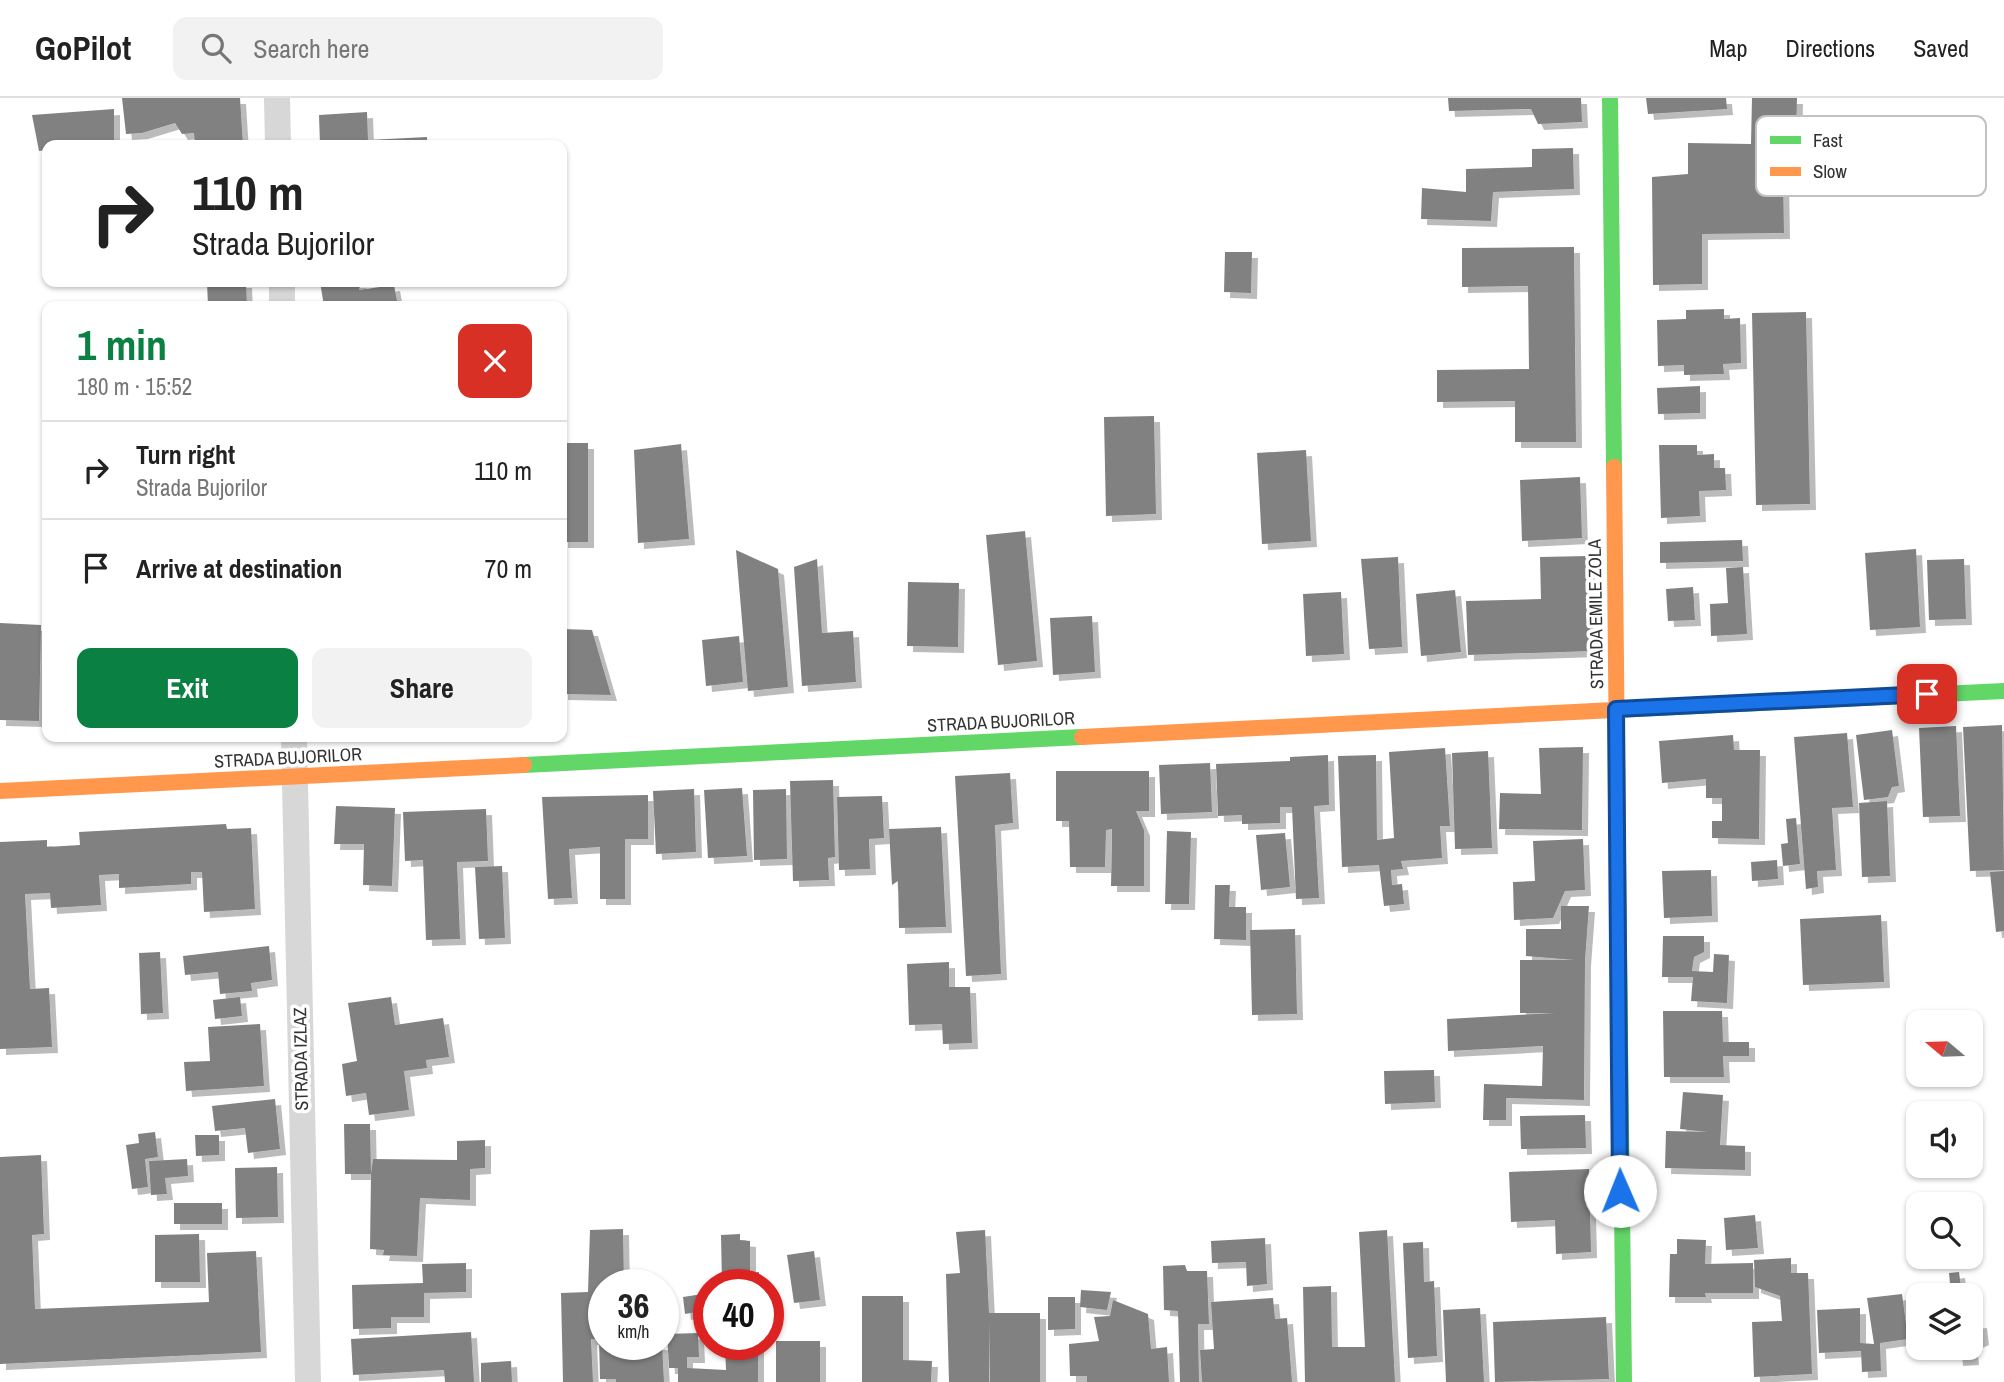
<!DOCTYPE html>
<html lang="en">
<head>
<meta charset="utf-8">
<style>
  :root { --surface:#fff; --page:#f2f2f2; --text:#222; --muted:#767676; --line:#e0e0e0; --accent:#0b8043 }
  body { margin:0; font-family:"Archivo Narrow",sans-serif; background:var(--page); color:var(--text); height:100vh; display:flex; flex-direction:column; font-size:26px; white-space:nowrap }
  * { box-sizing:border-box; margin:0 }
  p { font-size:23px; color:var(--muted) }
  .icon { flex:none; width:38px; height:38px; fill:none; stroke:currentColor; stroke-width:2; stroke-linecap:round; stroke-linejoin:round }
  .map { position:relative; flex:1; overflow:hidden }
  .sheet { position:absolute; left:42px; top:203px; width:525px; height:441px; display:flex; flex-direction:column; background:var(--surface); border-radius:14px; box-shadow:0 2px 5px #0004 }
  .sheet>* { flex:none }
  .banner { position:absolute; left:42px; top:42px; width:525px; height:147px; border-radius:14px; box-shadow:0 2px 5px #0004; background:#fff; color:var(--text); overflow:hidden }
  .needle { width:46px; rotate:289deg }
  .tools { position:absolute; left:1906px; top:912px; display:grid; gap:14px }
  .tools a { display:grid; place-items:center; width:77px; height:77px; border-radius:14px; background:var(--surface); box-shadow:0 2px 5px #0004; font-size:35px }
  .speed { position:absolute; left:588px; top:1171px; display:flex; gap:14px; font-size:35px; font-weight:700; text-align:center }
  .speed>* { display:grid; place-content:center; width:91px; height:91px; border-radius:50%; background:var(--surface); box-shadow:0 2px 5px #0004; line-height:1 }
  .speed small { font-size:18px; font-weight:400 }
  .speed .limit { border:10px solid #d22; background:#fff; color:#111 }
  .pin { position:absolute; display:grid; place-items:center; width:60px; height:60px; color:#fff; margin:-30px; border-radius:14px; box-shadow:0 4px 10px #0006 }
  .me { position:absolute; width:77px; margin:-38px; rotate:359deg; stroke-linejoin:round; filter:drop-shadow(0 0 5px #0008) }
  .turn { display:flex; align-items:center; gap:24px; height:147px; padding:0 35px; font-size:32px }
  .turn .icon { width:91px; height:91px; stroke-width:2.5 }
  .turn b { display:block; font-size:49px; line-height:60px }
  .round { display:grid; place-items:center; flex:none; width:74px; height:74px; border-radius:14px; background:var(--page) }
  .headline { display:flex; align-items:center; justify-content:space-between; height:119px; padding:0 35px }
  h1 { font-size:42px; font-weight:700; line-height:52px; color:var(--accent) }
  .primary-button { display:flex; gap:14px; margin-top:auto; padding:14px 35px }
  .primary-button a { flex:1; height:80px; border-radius:14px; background:var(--accent); color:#fff; font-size:28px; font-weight:700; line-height:80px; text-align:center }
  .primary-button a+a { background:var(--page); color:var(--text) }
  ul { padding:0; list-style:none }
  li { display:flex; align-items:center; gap:21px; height:98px; padding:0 35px; border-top:2px solid var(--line) }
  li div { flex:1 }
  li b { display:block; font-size:26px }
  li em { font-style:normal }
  header { display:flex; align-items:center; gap:42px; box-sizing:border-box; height:98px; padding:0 35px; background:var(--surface); border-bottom:2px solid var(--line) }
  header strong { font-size:33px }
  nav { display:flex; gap:38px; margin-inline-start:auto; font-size:24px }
  .search { width:490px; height:63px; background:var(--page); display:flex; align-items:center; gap:18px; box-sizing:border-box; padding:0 24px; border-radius:14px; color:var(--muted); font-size:26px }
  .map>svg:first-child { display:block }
</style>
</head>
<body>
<header>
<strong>GoPilot</strong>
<div class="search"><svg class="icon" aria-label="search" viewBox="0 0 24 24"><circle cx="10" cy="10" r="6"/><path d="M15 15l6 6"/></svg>Search here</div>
<nav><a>Map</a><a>Directions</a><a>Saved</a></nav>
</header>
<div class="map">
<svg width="2004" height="1284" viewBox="0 0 2004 1284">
  <defs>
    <filter id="shadow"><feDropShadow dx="6" dy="6" stdDeviation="0" flood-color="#0004"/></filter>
  </defs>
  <rect width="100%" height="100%" fill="#fff"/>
  <g fill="#818181" filter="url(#shadow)">
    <path d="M122 0H240L243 47H195L194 35 182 36 175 25 142 35 126 36Z"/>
    <path d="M1448 0H1581L1582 24 1538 26 1531 11 1449 13Z"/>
    <path d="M1646 0H1726L1727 11 1648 16Z"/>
    <path d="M1752 0H1797L1795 78H1783L1784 135 1702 136V186L1653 187 1652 79 1688 76V45L1751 46Z"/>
    <path d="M114 11V47H47V52L39 53 32 17Z"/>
    <path d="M367 14 368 42 427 39V47H320L319 17Z"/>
    <path d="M1573 50 1574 91 1493 94 1491 123 1421 121 1422 90 1466 94V71L1532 69V51Z"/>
    <path d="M1574 149 1576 344H1515V303L1437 304V272L1529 271 1528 188 1462 189V150Z"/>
    <path d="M1225 154H1252L1251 195 1224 194Z"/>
    <path d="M207 184H246L247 208H208Z"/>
    <path d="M320 184H361L359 192 394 187 398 208H324Z"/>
    <path d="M1724 211V221L1740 220 1741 265 1723 266 1724 276 1684 277V267L1658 268 1657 222 1686 221V212Z"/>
    <path d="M1806 214 1810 406 1756 407 1752 215Z"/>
    <path d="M1700 288V315L1658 316 1657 290Z"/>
    <path d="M1154 318 1156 416 1106 418 1104 319Z"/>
    <rect x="562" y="345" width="26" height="99"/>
    <path d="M681 346 689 441 638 445 634 352Z"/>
    <path d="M1659 347H1697V357L1714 356V370H1725L1726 392 1699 393 1700 418 1661 420Z"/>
    <path d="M1306 352 1311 443 1262 446 1257 355Z"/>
    <path d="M1580 379 1582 440 1522 443 1520 382Z"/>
    <path d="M1025 433 1037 563 998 567 986 437Z"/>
    <path d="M1742 442 1743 463 1660 465V444Z"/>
    <path d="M1916 451 1920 529 1870 532 1865 455Z"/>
    <path d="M736 452 778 471 788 589 748 593Z"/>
    <path d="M1588 458 1591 553 1468 557 1466 503 1541 501 1540 459Z"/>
    <path d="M1398 459 1402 549 1369 551 1361 461Z"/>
    <path d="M817 461 822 535 853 533 856 584 802 588 794 469Z"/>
    <path d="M1964 461 1966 521 1929 522 1927 462Z"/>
    <path d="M1743 469 1747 536 1711 538 1710 506 1728 505 1726 470Z"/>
    <path d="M908 484 959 485 958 549 907 548Z"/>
    <path d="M1693 489 1695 522 1668 523 1666 491Z"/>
    <path d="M1455 492 1461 554 1421 558 1416 496Z"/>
    <path d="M1341 494 1344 556 1306 558 1303 496Z"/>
    <path d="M1092 518 1095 574 1053 577 1050 520Z"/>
    <path d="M0 525 41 527 39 623 0 622Z"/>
    <path d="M562 531 592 532 611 597 562 596Z"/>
    <path d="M739 538 743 584 706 588 702 542Z"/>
    <path d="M2002 627 2004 772 1970 773 1963 629Z"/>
    <path d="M1956 628 1960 718 1923 719 1919 630Z"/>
    <path d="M1892 632 1899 688 1892 689 1888 699 1864 702 1856 637Z"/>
    <path d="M1847 635 1853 709 1832 710 1836 772 1817 773 1818 789 1806 791 1794 639Z"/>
    <path d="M1733 637 1734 652H1760L1759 741 1712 740V723H1722V700H1706V681L1662 685 1659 643Z"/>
    <path d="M1583 649 1582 732 1499 731 1500 695 1541 696 1539 650Z"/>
    <path d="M1445 650 1450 728H1440L1442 760 1401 763 1403 771 1391 772 1392 787 1402 786 1404 806 1384 808 1379 767 1342 769 1338 658 1376 657 1377 742 1394 740 1389 654Z"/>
    <path d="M1488 653 1492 750 1455 751 1452 655Z"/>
    <path d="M1328 657 1329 707 1314 708 1319 800 1296 801 1292 709H1280V725L1242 726V717L1218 718 1216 666 1290 663V659Z"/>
    <path d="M1210 665 1212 714 1161 716 1159 667Z"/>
    <path d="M1056 673H1149V713H1136L1144 732V788H1111L1112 731 1106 732 1105 769H1070L1069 723H1056Z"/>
    <path d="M1010 675 1013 725 995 727 1001 876 966 878 955 678Z"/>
    <path d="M833 682 835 759 828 760 829 782 793 783 790 683Z"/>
    <path d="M742 690 747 758 708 760 704 692Z"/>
    <path d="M694 691 696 754 656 756 653 693Z"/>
    <path d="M786 691 787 761 754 762 753 692Z"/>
    <path d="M648 697V741H625V801H600V749L569 751 572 800 548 801 542 699Z"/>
    <path d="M882 698 884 740 869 741 870 771 839 772 837 699Z"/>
    <path d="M1887 703 1890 778 1862 779 1859 705Z"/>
    <path d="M336 708 395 710 392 788 363 787 364 746H334Z"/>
    <path d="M486 711 488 763 457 764 460 841 426 842 423 762 405 763 403 714Z"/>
    <path d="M1796 720 1800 766 1783 768 1781 746 1788 745 1786 721Z"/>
    <path d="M226 726 227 731 251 730 255 811 204 814 202 774H191V786L119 790V776L99 777 101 807 51 810 50 795 25 796 30 891 49 890 52 949 0 951V744L47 742V749L80 747 79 734Z"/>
    <path d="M941 729 946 829 899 830 898 783 892 787 889 731Z"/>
    <path d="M1167 733 1191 734 1189 806H1165Z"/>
    <path d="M1285 735 1290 789 1261 792 1256 737Z"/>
    <path d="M1583 741 1585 792 1565 793 1553 820 1514 822 1513 784 1535 783 1533 743Z"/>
    <path d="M1777 762 1778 781 1752 783 1751 764Z"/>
    <path d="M502 768 505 840 479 841 475 769Z"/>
    <path d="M1711 772 1712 818 1664 820 1662 773Z"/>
    <path d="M2004 773V833L1996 834 1990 774Z"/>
    <path d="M1215 787H1230L1229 809H1246V842L1214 841Z"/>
    <path d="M1561 808H1589L1585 862 1584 1002 1506 1000V1022H1483L1484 986 1542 988 1543 948 1448 953 1447 921 1555 915H1520V862H1574L1526 858V831H1561Z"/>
    <path d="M1881 817 1884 884 1803 887 1800 821Z"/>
    <path d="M1295 831 1297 916 1252 917 1250 832Z"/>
    <path d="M1663 838H1704V854L1694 859 1692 873 1713 874 1714 856 1729 857 1727 905 1691 903 1693 879H1662Z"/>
    <path d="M269 848 272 882 251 885 252 893 220 896 218 874 185 877 183 858Z"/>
    <path d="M160 854 163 915 141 916 139 855Z"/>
    <path d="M949 864V889H970L972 945 943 946 942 926 909 927 907 866Z"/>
    <path d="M240 899 242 918 215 921 213 902Z"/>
    <path d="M391 899 395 927 443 920 449 959 426 962 427 970 404 973 409 1012 369 1017 366 995 346 998 342 966 357 963 348 905Z"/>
    <path d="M1663 913H1722L1723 944H1749V958H1723L1724 979H1664Z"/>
    <path d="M260 926 264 988 186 993 184 964 210 963 208 929Z"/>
    <path d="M1434 972 1435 1004 1385 1006 1384 973Z"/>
    <path d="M1683 994 1723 997 1720 1047 1745 1048V1072L1665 1070 1666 1033 1708 1034 1680 1031Z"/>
    <path d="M275 1001 280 1051 248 1055 245 1030 215 1033 212 1008Z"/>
    <path d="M1585 1017 1586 1050 1521 1051 1520 1018Z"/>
    <path d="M344 1026H370L371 1076 373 1061 457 1062V1043L485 1042V1070L470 1071V1102L420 1100 417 1158 383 1157 384 1152 370 1151 371 1076H345Z"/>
    <path d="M155 1034 158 1059 145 1061 148 1089 132 1091 126 1047 139 1045 138 1036Z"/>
    <path d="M195 1037H219V1057L196 1058Z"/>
    <path d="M41 1057 44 1136 32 1137 35 1211 209 1204 207 1155 256 1153 261 1254 0 1266V1059Z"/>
    <path d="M187 1061 188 1078 165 1080 167 1096 151 1097 149 1063Z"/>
    <path d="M277 1069 278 1119 236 1120 235 1070Z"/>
    <path d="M1589 1071 1591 1154 1556 1156 1555 1122 1511 1124 1509 1074Z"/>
    <rect x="174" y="1105" width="48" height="21"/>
    <path d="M1755 1117 1758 1150 1726 1152 1724 1120Z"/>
    <path d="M623 1131 624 1186H604V1246H662L664 1284H616V1281H600L599 1241H591L593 1284H563L561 1195 588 1194 590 1132Z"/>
    <path d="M985 1132 989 1215H1040V1284H990L989 1223V1284H949L946 1176 960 1175 956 1134Z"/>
    <path d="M1387 1132 1395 1284H1305L1303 1189 1331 1188 1332 1249H1365L1359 1134Z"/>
    <path d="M199 1136 200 1184H155V1137Z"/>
    <path d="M740 1136V1142L750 1143V1175L759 1174V1186H722L721 1137Z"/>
    <path d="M1265 1140 1267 1186 1247 1188 1246 1164 1212 1165 1211 1143Z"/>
    <path d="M1677 1141 1706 1142 1705 1166 1753 1165V1195H1705L1706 1199H1669L1670 1156H1677Z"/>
    <path d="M1423 1144 1424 1184 1434 1183 1437 1258 1408 1260 1403 1145Z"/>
    <path d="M814 1153 820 1202 794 1205 787 1157Z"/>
    <path d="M1791 1160V1175H1808L1812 1276 1754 1279 1752 1224 1782 1223 1780 1198 1755 1189 1754 1162Z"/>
    <path d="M466 1165V1194L424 1195V1219H391V1230L353 1231 352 1187 423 1185 422 1166Z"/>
    <path d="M1185 1167 1187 1173H1207L1209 1226H1198L1199 1284H1180L1178 1213 1164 1212 1163 1168Z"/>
    <path d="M1959 1174 1962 1197H1951L1949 1175Z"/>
    <path d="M1081 1192 1111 1194 1107 1212 1080 1209Z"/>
    <path d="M709 1195V1242H707L703 1213 685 1216 683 1199Z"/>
    <path d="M1902 1196 1908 1241 1880 1245 1881 1273 1862 1274 1861 1253 1819 1255 1817 1212 1860 1210V1245L1874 1246 1867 1200Z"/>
    <path d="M862 1198H903V1262L932 1263 931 1284H862Z"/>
    <path d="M1048 1199H1075V1231L1048 1232Z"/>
    <path d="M1273 1200 1275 1221 1287 1220 1292 1284H1202L1200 1252 1214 1251 1211 1204Z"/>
    <path d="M1113 1202 1148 1216 1151 1251 1167 1249 1169 1284H1087V1278H1070L1069 1246 1099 1243 1094 1219 1110 1218Z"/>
    <path d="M1480 1210 1484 1284H1446L1443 1212Z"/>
    <path d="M1606 1219 1609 1281 1495 1284 1493 1224Z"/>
    <path d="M1981 1224 1983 1241 1970 1247V1225Z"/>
    <path d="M471 1234 474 1284H445L444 1272 353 1277 351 1241Z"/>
    <path d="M698 1235 699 1259H687V1270L726 1272 725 1246H758V1284H678V1270H669L667 1236Z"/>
    <rect x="776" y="1243" width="44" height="41"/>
    <path d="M1956 1250H1972L1973 1261 1957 1262Z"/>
    <path d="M511 1263 512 1284H481V1265Z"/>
  </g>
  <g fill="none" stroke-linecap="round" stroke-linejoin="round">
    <g stroke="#d7d7d7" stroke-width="26">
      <path d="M277 0 278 47"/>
      <path d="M282 184V208"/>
      <path d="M294 639 308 1284"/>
    </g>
    <g stroke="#63d668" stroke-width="16">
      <path d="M1610 0 1614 369"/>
      <path d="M1614 612 2004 593"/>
      <path d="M524 667 1082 639"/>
      <path d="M1618 761 1624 1284"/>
    </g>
    <g stroke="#ff974d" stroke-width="16">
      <path d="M1614 369 1618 761"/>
      <path d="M1082 639 1614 612"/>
      <path d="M0 693 524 667"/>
    </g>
  </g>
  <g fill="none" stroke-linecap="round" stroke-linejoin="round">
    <g stroke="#114b97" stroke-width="18">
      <path id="route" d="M1620 1093 1616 611 1927 596"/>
    </g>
    <use href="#route" stroke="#1a73e8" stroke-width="12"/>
  </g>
  <g text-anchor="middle" stroke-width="7" stroke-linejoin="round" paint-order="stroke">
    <g font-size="18" fill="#333" stroke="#fff">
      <text transform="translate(1596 516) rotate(-91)" y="6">STRADA EMILE ZOLA</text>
      <text transform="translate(1001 624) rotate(-3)" y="6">STRADA BUJORILOR</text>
      <text transform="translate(288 660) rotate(-3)" y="6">STRADA BUJORILOR</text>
      <text transform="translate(301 961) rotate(-91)" y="6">STRADA IZLAZ</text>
    </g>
  </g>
  <rect x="1756" y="18" width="230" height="80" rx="10" fill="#fff" stroke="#c2c2c2" stroke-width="2"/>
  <rect x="1770" y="38" width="31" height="8" fill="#63d668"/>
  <rect x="1770" y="69" width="31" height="9" fill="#ff974d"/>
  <g font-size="19" fill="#333">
    <text x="1813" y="49">Fast</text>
    <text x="1813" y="80">Slow</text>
  </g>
</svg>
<div class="tools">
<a><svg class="needle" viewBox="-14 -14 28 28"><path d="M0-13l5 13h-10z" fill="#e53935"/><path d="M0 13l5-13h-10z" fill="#767676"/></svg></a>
<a><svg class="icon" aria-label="sound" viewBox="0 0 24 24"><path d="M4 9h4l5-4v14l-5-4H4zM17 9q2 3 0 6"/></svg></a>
<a><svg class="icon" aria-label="search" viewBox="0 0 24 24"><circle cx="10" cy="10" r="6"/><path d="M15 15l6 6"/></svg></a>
<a><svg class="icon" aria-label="layers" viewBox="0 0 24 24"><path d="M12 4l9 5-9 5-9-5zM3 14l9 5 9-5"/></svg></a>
</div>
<div class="speed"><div>36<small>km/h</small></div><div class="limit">40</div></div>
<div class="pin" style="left:1927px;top:596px;background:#d93025"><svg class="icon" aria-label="arrive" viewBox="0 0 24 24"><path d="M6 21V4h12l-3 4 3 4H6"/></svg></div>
<svg class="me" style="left:1620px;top:1093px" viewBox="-20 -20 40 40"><circle r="19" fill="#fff"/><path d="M0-13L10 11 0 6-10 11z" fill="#1a73e8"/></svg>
<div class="banner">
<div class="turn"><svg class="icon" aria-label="right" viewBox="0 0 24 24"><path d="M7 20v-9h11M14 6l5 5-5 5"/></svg><div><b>110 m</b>Strada Bujorilor</div></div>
</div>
<section class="sheet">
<div class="headline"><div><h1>1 min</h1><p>180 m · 15:52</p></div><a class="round" style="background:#d93025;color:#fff"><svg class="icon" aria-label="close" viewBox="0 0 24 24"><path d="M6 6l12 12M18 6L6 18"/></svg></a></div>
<ul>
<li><svg class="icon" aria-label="right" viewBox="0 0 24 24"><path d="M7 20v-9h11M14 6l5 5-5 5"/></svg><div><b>Turn right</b><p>Strada Bujorilor</p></div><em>110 m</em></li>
<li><svg class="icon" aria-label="arrive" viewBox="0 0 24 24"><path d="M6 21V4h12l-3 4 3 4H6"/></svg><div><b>Arrive at destination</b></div><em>70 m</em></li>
</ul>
<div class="primary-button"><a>Exit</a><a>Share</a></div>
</section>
</div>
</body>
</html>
